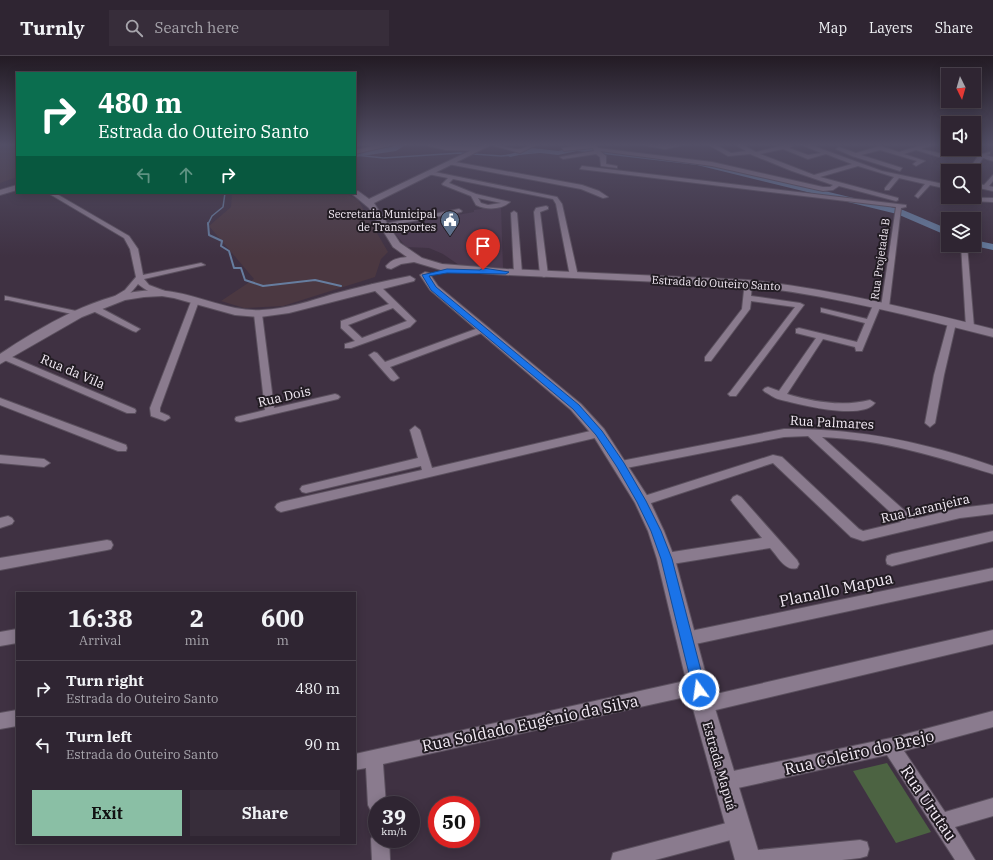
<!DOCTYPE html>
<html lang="en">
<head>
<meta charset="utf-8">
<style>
  :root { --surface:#2f2532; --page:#372d3a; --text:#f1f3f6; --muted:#a7a5ac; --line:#4a424d; --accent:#8abfa5 }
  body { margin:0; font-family:"IBM Plex Serif",serif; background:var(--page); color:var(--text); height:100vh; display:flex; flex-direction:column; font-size:15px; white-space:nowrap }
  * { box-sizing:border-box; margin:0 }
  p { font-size:13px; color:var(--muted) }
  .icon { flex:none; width:22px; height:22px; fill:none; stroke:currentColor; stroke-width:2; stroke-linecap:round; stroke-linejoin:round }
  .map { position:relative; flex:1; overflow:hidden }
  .side { position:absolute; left:16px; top:536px; width:340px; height:252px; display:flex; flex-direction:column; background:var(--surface); border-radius:0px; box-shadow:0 2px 10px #0003,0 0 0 1px var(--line) }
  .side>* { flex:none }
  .top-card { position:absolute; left:16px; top:16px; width:340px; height:122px; border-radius:0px; box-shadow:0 2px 10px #0003,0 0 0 1px var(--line); background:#0b6e4f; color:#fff; overflow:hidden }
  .needle { width:26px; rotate:175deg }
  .controls { position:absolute; left:941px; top:12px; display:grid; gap:8px }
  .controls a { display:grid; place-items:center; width:40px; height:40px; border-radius:0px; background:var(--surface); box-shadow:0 2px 10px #0003,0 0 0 1px var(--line); font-size:20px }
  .speed { position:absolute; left:368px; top:740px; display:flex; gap:8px; font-size:20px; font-weight:700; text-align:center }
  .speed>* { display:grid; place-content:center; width:52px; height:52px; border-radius:50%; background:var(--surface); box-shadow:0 2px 10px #0003,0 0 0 1px var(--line); line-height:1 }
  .speed small { font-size:10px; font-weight:400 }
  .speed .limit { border:6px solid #d22; background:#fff; color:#111 }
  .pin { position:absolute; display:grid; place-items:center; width:34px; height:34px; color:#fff; margin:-41px -17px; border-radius:50% 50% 50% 0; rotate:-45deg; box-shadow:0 0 4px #0007 }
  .pin .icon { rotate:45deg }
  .me { position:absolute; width:44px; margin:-22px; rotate:346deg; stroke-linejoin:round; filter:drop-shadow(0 0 3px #0008) }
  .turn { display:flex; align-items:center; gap:14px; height:84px; padding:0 16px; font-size:18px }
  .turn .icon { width:52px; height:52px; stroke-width:2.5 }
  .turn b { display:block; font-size:28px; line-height:34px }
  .lanes { display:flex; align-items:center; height:38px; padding:0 16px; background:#0003; justify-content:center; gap:20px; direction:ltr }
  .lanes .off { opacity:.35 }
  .eta { display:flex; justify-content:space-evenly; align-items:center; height:68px; text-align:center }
  .eta b { font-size:24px; font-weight:700; line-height:28px }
  .cta { display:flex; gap:8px; margin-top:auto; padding:8px 16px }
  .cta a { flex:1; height:46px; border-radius:0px; background:var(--accent); color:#111; font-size:16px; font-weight:700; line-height:46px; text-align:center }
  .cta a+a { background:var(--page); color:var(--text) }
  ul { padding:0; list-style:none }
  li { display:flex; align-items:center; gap:12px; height:56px; padding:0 16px; border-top:1px solid var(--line) }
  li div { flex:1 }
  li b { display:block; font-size:15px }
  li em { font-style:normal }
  header { display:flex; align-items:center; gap:24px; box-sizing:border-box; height:56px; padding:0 20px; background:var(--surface); border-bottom:1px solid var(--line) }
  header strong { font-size:19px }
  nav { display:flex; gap:22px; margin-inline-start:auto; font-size:14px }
  .search { width:280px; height:36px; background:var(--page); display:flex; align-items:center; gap:10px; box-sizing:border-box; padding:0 14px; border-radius:0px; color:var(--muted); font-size:15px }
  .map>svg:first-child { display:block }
</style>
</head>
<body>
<header>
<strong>Turnly</strong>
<div class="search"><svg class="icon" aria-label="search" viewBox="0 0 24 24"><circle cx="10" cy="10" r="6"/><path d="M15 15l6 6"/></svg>Search here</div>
<nav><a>Map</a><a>Layers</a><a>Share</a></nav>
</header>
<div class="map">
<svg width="993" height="804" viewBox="0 0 993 804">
  <rect width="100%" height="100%" fill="#3f3142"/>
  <path fill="#4b3a4f" d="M501 150 503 212 459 209 443 198 429 192 406 191 390 171 474 156V154Z"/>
  <g fill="#4b3841">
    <path d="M0 88H17V121L0 127Z"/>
    <path d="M232 137H345L358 144 388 196 381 203 375 221 283 250 244 252 221 245 254 223 209 170 231 151Z"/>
  </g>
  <path fill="#4c6342" d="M887 707 931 776 896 787 853 715Z"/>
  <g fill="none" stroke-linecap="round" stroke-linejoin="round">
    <g stroke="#667d9f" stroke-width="1.5">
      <path d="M355 99 384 102 460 97 501 100 542 96"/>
      <path d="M208 168 212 160 223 151 225 137"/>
    </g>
    <path stroke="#667d9f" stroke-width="2" d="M208 167 209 179 222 185 221 190 229 195 234 212H241L245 224 263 230 315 224 341 230"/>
    <g fill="#667d9f" fill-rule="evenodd">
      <path d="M396 88H407L396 95 355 101V97L391 91Z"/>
      <path d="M577 91 697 104 903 154 948 173V180L897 158 697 109 577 95 558 99 532 96 510 101 506 99 532 92 558 95Z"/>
      <path d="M974 184 993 188V194L970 189H974Z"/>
    </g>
    <g stroke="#5b505e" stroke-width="2">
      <g id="street">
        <path d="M385 88H397L355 98V94Z"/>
        <path d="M420 88 477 91 480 93 477 95 446 94Z"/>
        <path d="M488 88C497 88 513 94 520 93 526 92 531 88 538 88L520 97Z"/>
        <path d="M595 88 598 92 712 106 823 131H830L833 129 792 115 750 98 728 100 707 88H714L731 97 746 95 734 88H741L756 96 789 88 792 90 789 92 808 99 821 97 800 88H808L882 115 948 129V133L930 129 918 142 915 140 925 128 899 122 889 134H885V132L894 121 858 110 820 121 898 142V144L896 145 839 130 833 134 823 135 712 110 600 95 606 100V108L617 110V112L601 110 600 101 596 98 563 103 560 101 594 95 593 92 564 95 562 92ZM783 93 808 103 826 98 852 108 814 119 760 98Z"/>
        <path d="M636 88H689L665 93Z"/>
        <path d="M926 88H935L921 93 939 97 952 94 955 96 939 101 916 94 904 98 925 105 916 110 913 108 917 105 880 94 861 99 902 112 900 115 852 100 836 93 839 91 856 97 880 90 899 96Z"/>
        <path d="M957 93H965L981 98 990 96V98L986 99 993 101V105L983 102 974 115H968L978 100Z"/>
        <path d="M450 105 582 129 599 135 608 141 603 142 581 133 448 108Z"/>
        <path d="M582 110 906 149V151L901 152 889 251 885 253 881 251 896 151 580 113Z"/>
        <path d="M430 115 557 141 562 148 578 220 577 222 570 220 556 148 553 143 453 123 449 127 476 138 510 146C501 154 486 154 476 149L471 140 443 129 442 128 448 122 428 118ZM478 142 501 147 488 149 481 147Z"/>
        <path d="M993 119V125L989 130 993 131V135L974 131V127L984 129Z"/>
        <path d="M48 137H55L129 180 138 193 143 219 201 207 205 209 144 223 149 229 165 235V239C156 240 145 234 138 228 132 236 121 248 110 247V243L125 234 136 221 130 193 124 182Z"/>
        <path d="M948 141 993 142V146L950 144 948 143Z"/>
        <path d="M546 150 548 151V153L540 156 548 219 544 221 540 219 534 156 536 152Z"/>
        <path d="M459 153 462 155 461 156 382 171 379 169Z"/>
        <path d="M514 155 517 157 522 217 518 219 514 217 511 157Z"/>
        <path d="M959 158H963L965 163H959Z"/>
        <path d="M961 189H967L974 271 970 274 966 271Z"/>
        <path d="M745 225 752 227 751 240 800 247 804 249 736 340H730L728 338 730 336 795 251 751 245 750 253 711 305H705V301L742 253Z"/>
        <path d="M372 228H378L416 265 410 271 351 292H345V288L355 285 341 272V265L389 248 372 232ZM393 252 407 265 362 282 348 269Z"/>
        <path d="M5 240 81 256 85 258 81 260 8 244H5Z"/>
        <path d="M192 243 199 245 160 352V356L169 360 170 362 165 365 151 360 150 352Z"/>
        <path d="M874 247H877L881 249 862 295H856L855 291 823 283 787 338C814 346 842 351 870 344L875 347C862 365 797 348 778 343 774 342 769 338 765 336L763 334 765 332 768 331 779 335 816 282 796 277V273L799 272 857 286 865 267 821 256V252L867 263Z"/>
        <path d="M91 250H97L140 273 136 276 133 275 91 254Z"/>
        <path d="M255 256H258L262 258 274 352 335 338 338 339 340 341 338 343 240 366 236 365 235 363 236 361 265 354 254 258Z"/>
        <path d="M952 264 956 267 944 319 935 367 930 371 925 367 934 319 948 267Z"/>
        <path d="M484 270 488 273 487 275 390 311 399 322 394 325 391 324 369 299 374 296 377 297 385 306Z"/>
        <path d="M5 298 135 353 136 355 135 357H127L2 303 0 301Z"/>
        <path d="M0 342 126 389 127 392 126 395H118L0 349Z"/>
        <path d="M415 370 420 374 432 412 599 373 604 377 599 381 281 456 277 454 275 451 277 448 281 446 422 414 421 410 306 437 302 436 300 433 302 430 306 429 418 402 410 374Z"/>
        <path d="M784 373C856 372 925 386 993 410V418C934 400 885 384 822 381L914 463 960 452 993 448V458L960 462 863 485 851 481 773 407 642 450 638 448 636 445 638 442 773 399 782 401 859 473 863 475 901 466 808 380 784 381 621 413 615 409 621 405Z"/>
        <path d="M0 399 44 403 50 407 44 411 0 407Z"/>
        <path d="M737 439 741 441 797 504 799 508 797 512C785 516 777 499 770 492L666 509 661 507 660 503 661 499 666 497 762 482 733 447 731 444 733 441Z"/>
        <path d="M8 460 12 462 14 465 12 468 0 472V462Z"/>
        <path d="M993 475V485L892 510 887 508 886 504 887 500 892 498Z"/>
        <path d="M107 484 111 485 113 489 111 493 107 494 0 514V502Z"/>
        <path d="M993 512V524L686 590 681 588 679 583 681 578 686 576Z"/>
        <path d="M17 573V587L0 590V576Z"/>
        <path d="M993 574V588L703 657 697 655 695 649 697 643 703 641Z"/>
        <path d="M685 625 690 628 693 633 690 638 685 641 383 708 386 749H377V758L371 755 368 749 366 712 355 714V698Z"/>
        <path d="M17 654V670L0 673V657Z"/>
        <path d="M993 655V671L904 695 945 756 993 742V760L955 771 975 804H955L887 699 724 735 718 732 715 726 718 720 724 717 891 682Z"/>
        <path d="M738 764 744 767 747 773 744 779 738 782 655 804H611L613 797 620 795Z"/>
        <path d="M377 775V783H389L390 804H372L371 783 374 777Z"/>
        <path d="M860 784 867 786 869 793 867 800 860 802 842 804H739L741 797 748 795Z"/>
      </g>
    </g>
    <g stroke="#5b505e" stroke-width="2">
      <g id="secondary">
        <path d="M484 88H493L374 147 400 187 422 202 442 208 506 213 748 224C831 233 912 253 993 273V281C912 260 831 239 748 230L506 219 441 214 414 206 401 208 391 213 387 212 386 210C392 203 398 202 407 201L393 191 369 152 351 137 358 135 369 143Z"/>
        <path d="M17 129V134L0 139V134Z"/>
        <path d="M425 216 429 217 438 230 581 348 604 373 648 441 664 475 675 503 714 649 761 804H735L692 649 657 503 648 475 635 447 594 381 571 354 430 234 420 219Z"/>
        <path d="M410 220 415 223 414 225 289 257 260 261 235 259 174 242 162 240 144 241 125 244 82 261 0 308V298C45 268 117 225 173 236 203 241 232 256 262 254 287 253 310 245 333 238 359 231 384 225 410 220Z"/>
      </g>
    </g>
    <use href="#street" fill="#8a7b8e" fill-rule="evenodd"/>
    <use href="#secondary" fill="#8a7b8e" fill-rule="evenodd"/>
  </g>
  <linearGradient id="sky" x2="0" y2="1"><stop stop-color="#231b24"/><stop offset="0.44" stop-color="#524e65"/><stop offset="1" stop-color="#524e65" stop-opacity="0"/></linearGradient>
  <rect width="993" height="201" fill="url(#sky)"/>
  <path fill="#1a73e8" stroke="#114b97" d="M483 212 509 216 506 218 447 217 429 220 436 231 579 349 602 375 624 407 646 445 661 475 672 503 706 634 704 638 699 640 695 638 693 634 661 503 651 475 637 446 617 411 596 379 573 353 431 234 422 219 447 213 480 214Z"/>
  <defs>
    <g id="civic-pin" transform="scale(1)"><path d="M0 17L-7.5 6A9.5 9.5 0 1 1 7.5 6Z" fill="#5c6f8a" stroke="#221c23"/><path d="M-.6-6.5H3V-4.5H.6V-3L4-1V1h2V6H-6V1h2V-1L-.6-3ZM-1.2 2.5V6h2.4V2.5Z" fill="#fff"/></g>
  </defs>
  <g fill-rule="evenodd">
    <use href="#civic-pin" x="450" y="164"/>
  </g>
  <g text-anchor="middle" stroke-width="4" stroke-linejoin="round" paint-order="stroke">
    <g font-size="11" fill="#f4ecf6" stroke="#221c23" text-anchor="end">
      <text x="436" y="162">Secretaria Municipal<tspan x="436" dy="13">de Transportes</tspan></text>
    </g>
    <g font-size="11" fill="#f4ecf6" stroke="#221c23">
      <text transform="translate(880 203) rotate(-82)" y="4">Rua Projetada B</text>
      <text transform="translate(716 227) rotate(3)" y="4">Estrada do Outeiro Santo</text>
    </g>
    <g font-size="13" fill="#f4ecf6" stroke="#221c23">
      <text transform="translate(73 315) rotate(23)" y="5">Rua da Vila</text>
      <text transform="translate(284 340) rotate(-13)" y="5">Rua Dois</text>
      <text transform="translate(832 366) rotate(3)" y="5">Rua Palmares</text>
      <text transform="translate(925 452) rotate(-13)" y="5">Rua Laranjeira</text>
      <text transform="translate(720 710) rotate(74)" y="5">Estrada Mapuá</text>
    </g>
    <g font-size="16" fill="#f4ecf6" stroke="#221c23">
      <text transform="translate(836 533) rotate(-12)" y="6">Planallo Mapua</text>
      <text transform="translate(530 667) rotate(-12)" y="6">Rua Soldado Eugênio da Silva</text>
      <text transform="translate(859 696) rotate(-13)" y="6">Rua Coleiro do Brejo</text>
      <text transform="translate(929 747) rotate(56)" y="6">Rua Urutau</text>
    </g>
  </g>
</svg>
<div class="controls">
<a><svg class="needle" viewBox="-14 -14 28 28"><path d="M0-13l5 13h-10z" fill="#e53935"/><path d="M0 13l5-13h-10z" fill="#a7a5ac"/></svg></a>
<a><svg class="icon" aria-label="sound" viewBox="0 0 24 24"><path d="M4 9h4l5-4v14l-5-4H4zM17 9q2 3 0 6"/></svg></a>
<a><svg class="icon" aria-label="search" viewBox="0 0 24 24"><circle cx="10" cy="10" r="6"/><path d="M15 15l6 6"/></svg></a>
<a><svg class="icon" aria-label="layers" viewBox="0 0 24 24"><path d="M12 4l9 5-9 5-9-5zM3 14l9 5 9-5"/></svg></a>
</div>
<div class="speed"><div>39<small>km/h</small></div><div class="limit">50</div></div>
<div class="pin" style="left:483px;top:214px;background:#d93025"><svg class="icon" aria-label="arrive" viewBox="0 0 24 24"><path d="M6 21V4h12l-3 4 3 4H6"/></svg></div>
<svg class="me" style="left:699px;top:634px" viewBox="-20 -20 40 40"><circle r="17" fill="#1a73e8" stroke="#fff" stroke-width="3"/><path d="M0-11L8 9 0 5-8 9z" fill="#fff"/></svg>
<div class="top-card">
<div class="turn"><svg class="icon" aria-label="right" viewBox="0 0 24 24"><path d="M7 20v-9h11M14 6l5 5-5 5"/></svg><div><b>480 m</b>Estrada do Outeiro Santo</div></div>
<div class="lanes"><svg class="icon off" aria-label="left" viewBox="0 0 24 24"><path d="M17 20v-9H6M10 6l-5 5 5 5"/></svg><svg class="icon off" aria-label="ahead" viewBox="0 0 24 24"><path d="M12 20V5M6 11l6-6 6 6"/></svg><svg class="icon" aria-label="right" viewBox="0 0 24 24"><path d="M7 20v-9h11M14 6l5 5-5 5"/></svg></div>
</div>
<section class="side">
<div class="eta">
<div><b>16:38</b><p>Arrival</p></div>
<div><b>2</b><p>min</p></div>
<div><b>600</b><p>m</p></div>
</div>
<ul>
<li><svg class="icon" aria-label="right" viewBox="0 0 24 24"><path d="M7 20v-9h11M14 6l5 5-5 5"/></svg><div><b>Turn right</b><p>Estrada do Outeiro Santo</p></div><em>480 m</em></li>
<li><svg class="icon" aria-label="left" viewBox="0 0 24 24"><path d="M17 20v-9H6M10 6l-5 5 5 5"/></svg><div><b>Turn left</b><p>Estrada do Outeiro Santo</p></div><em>90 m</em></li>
</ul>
<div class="cta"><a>Exit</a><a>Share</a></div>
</section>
</div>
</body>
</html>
